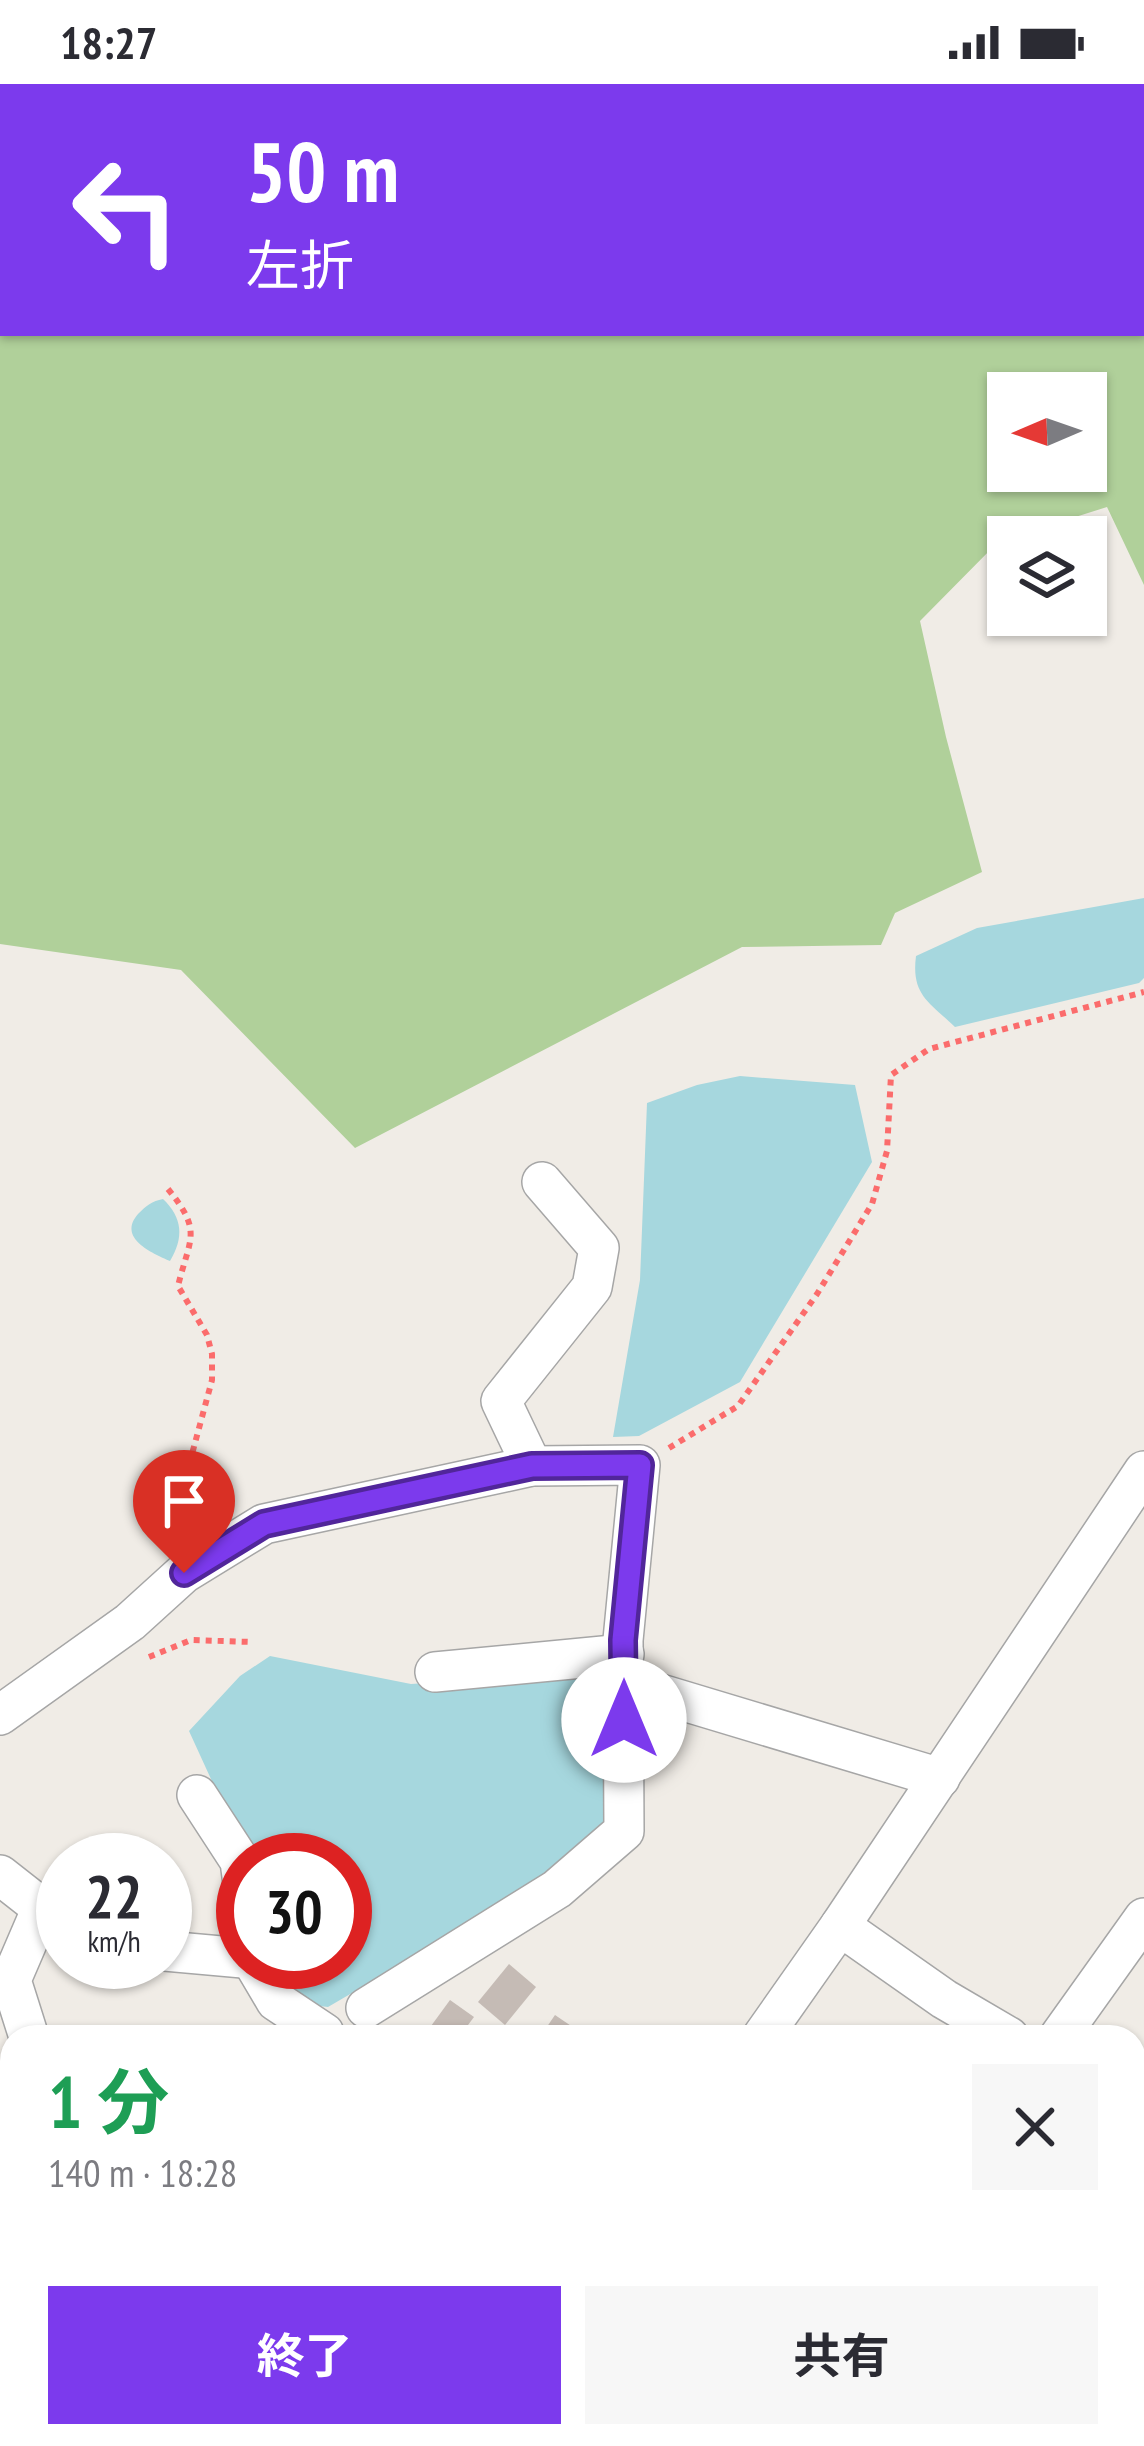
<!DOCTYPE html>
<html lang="ja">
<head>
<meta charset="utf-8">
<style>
  :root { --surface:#fff; --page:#f7f7f7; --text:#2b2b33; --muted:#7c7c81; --accent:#7c3aed }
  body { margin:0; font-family:"PT Sans Narrow","Noto Sans JP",sans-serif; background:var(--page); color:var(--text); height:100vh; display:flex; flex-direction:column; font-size:45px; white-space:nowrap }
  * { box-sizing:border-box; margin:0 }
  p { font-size:39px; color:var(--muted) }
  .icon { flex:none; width:66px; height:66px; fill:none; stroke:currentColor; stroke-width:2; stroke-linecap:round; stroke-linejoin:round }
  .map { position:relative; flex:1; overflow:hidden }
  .details { position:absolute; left:0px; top:1941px; width:1146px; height:423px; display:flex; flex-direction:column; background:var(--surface); border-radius:36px 36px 0 0; box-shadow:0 3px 9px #0004 }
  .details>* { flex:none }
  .top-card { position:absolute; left:0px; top:0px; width:1146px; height:252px; box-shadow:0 3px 9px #0004; background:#7c3aed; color:#fff; overflow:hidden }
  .needle { width:78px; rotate:268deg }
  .fabs { position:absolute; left:987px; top:288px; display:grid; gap:24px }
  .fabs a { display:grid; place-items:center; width:120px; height:120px; border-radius:0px; background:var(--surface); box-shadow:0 3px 9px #0004; font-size:60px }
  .speed { position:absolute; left:36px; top:1749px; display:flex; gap:24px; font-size:60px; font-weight:700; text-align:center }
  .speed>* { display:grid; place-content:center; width:156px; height:156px; border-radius:50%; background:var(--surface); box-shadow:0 3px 9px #0004; line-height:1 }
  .speed small { font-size:30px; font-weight:400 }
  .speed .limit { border:18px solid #d22; background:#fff; color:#111 }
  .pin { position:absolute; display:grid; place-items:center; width:102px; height:102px; color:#fff; margin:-123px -51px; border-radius:50% 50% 50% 0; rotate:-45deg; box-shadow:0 0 12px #0007 }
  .pin .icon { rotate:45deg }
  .me { position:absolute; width:132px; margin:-66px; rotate:0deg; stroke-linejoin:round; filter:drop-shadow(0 0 9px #0008) }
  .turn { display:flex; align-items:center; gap:42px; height:252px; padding:0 48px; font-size:54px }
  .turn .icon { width:156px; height:156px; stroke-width:2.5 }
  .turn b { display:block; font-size:84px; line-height:102px }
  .round { display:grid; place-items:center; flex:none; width:126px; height:126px; border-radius:0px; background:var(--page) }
  .overview { display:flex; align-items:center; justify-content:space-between; height:204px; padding:0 48px }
  h1 { font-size:72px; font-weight:700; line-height:90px; color:#1e9e55 }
  .primary-button { display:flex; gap:24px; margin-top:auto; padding:24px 48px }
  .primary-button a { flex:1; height:138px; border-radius:0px; background:var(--accent); color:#fff; font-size:48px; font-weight:700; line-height:138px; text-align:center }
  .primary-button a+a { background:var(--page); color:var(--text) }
  .status { display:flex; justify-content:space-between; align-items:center; height:84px; padding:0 60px; background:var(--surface); direction:ltr }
  .status svg { height:33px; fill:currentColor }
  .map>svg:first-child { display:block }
</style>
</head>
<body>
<div class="status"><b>18:27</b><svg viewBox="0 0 49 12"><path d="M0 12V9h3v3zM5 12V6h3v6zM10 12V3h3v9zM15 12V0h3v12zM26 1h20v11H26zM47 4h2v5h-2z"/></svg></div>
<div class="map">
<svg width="1144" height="2362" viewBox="0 0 1144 2362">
  <rect width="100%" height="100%" fill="#f0ece6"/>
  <path fill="#b0d09a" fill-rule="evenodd" d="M0 0H1144V501L1107 423 999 457 920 537 946 653 982 788 895 829 881 861 742 863 355 1064 181 886 0 860ZM3 3H1143V249H3ZM1008 309H1086V387H1008Z"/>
  <g fill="#a6d7de">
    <path d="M1144 814V894L1139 899 955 943C929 918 911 911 916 872L977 844Z"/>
    <path d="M740 992 855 1001 872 1078 740 1298 639 1352 613 1353 640 1196 647 1019 697 1001Z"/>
    <path d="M163 1115C183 1134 184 1154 170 1177 152 1169 117 1154 138 1130 146 1122 152 1117 163 1115Z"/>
    <path d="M270 1572 411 1600 596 1588 604 1596 605 1740 530 1805 328 1923C293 1919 286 1907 269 1878H345V1776H258L216 1706 189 1647 240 1592Z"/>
  </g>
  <g fill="#c5bbb5">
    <path d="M509 1880 536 1903 505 1941 478 1918Z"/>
    <path d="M450 1916 474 1933 459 1953H423Z"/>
    <path d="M555 1931 583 1950 581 1953H540Z"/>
    <path d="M727 2352H809L799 2362H717Z"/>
    <path d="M937 2352H949L958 2362H926Z"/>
  </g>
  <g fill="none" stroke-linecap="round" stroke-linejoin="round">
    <g stroke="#a6a6a6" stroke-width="42">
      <g id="minor">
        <path d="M532 1382 501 1317 592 1203 599 1164 542 1098"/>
        <path d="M435 1588 624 1570"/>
        <path d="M624 1599 940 1694"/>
        <path d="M0 1631 130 1538 184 1489 264 1440 532 1382 640 1381 623 1556 624 1747 557 1805 366 1924"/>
        <path d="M197 1711 240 1777 243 1800"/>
        <path d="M0 1791 42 1824"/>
        <path d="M840 1842 944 1915 1009 1953"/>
        <path d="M165 1867 243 1874"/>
        <path d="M253 1878 276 1917 324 1949 323 1953"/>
        <path d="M29 1953 11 1896 42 1824 63 1837"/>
        <path d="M762 1953 840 1842 1144 1387"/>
        <path d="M1059 1953 1144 1834"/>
        <path d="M1134 1988 1144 1990"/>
        <path d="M1134 2096 1144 2029"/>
        <path d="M0 2125 12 2141V2149"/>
        <path d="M1134 2244 1144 2245"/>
        <path d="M0 2269 12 2274"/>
        <path d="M201 2352 226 2362"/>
        <path d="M488 2362 494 2352"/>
        <path d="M816 2362 826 2352"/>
        <path d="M1094 2362 1096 2352"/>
      </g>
    </g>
    <g stroke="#fb6c6c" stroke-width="6" stroke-dasharray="6 6" stroke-linecap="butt">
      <path d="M168 1105C203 1148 190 1153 178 1202L207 1251 212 1270V1296L185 1396 188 1445"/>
      <path d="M669 1364 738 1322 817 1210 872 1120 887 1067 891 991 929 965 1144 908"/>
      <path d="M149 1573 191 1556 252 1558"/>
    </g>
    <use href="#minor" stroke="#fff" stroke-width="39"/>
  </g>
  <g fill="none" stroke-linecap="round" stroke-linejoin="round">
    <g stroke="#51269a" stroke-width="30">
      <path id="route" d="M184 1489 264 1440 532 1382 640 1381 623 1556 624 1636"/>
    </g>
    <use href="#route" stroke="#7c3aed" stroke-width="21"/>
  </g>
</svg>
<div class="fabs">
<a><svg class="needle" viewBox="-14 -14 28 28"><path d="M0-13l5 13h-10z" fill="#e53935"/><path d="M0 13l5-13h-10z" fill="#7c7c81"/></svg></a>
<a><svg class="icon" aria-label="layers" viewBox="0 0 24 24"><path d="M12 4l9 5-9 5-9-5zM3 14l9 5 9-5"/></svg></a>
</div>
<div class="speed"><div>22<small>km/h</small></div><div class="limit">30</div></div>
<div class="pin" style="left:184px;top:1489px;background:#d93025"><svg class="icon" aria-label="arrive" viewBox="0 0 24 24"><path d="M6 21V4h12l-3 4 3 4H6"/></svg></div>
<svg class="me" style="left:624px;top:1636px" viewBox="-20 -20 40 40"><circle r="19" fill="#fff"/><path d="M0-13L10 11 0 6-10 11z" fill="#7c3aed"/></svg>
<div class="top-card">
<div class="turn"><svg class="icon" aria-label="left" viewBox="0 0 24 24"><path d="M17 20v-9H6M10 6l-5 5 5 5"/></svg><div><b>50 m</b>左折</div></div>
</div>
<section class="details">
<div class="overview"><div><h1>1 分</h1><p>140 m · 18:28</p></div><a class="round"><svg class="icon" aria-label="close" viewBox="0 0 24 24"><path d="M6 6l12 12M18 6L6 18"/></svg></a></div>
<div class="primary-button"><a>終了</a><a>共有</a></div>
</section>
</div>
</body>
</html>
